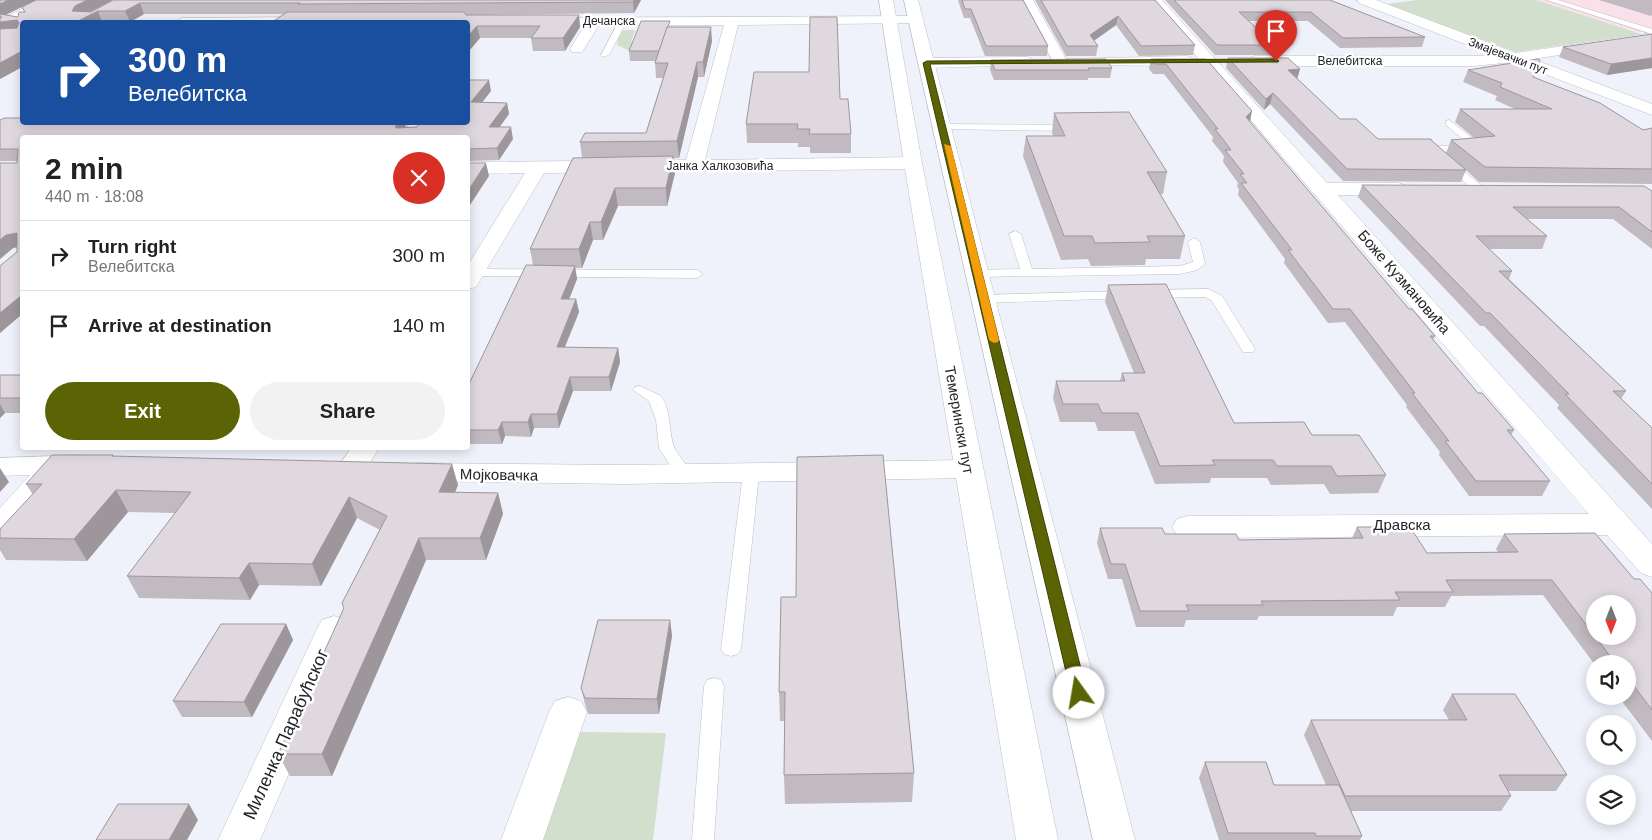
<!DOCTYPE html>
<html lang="en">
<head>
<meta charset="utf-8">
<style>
  :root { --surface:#fff; --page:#f2f2f2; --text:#222; --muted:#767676; --line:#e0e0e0; --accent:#5b6404 }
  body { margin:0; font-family:Arial,sans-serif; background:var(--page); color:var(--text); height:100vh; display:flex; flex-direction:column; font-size:19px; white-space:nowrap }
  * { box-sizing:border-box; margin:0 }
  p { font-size:16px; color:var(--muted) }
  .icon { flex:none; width:28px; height:28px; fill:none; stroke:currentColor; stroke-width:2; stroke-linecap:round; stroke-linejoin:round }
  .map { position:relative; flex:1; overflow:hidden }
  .details { position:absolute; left:20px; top:135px; width:450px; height:315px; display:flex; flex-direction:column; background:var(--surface); border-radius:5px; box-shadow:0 2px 12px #0003 }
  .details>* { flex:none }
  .top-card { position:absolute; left:20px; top:20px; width:450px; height:105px; border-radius:5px; box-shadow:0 2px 12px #0003; background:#1a4fa0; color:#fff; overflow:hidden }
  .needle { width:32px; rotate:180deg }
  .buttons { position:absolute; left:1586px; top:595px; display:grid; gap:10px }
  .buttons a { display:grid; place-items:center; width:50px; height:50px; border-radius:50%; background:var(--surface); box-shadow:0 2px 12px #0003; font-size:25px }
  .pin { position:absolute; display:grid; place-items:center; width:42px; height:42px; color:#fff; margin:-51px -21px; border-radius:50% 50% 50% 0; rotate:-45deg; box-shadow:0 0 5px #0007 }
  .pin .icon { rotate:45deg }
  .me { position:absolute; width:55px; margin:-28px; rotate:347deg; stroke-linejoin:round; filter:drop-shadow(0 0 4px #0008) }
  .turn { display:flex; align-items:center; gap:18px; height:105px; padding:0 25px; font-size:22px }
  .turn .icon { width:65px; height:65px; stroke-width:2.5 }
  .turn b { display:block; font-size:35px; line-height:42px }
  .round { display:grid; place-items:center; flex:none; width:52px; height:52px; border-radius:26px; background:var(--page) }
  .head { display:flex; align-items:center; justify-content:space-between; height:85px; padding:0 25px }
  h1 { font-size:30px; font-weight:600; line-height:38px }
  .action { display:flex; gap:10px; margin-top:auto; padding:10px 25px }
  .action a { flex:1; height:58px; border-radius:30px; background:var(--accent); color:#fff; font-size:20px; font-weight:600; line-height:58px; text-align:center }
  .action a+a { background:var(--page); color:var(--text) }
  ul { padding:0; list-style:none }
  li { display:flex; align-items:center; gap:15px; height:70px; padding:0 25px; border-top:1px solid var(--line) }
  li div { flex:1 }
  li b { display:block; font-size:19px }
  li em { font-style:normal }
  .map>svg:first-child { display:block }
</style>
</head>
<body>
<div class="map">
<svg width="1652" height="840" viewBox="0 0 1652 840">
  <rect width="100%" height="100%" fill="#eff2fb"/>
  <path fill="#fae1e9" d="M1536 0H1652V30L1636 32Z"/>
  <g fill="#d2dfcc">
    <path d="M1417 0H1536L1641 34 1516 52 1387 4Z"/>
    <path d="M623 30H635L631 42H667L632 52 617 45 618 39Z"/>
    <path d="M580 732 666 733 653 840H541Z"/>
  </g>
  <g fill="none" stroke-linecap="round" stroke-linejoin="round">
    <g stroke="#bdc0c9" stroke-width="1">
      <g id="service">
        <path d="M1547 0H1558L1652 29V34Z"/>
        <path d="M620 19 627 21 609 55 602 57 601 55Z"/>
        <path d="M1449 120 1481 145 1471 151 1441 152 1483 187 1484 189 1483 191H1475L1429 151 1431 147 1435 146 1470 145 1446 125V121Z"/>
        <path d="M942 124 1071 125 1076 128 1071 131 939 129V125Z"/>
        <path d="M1015 231 1021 234 1032 269 1180 266 1193 262 1188 242 1194 238 1200 242 1205 264 1197 270 1180 274 974 277 972 274 974 271 978 270 1020 269 1009 234Z"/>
        <path d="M473 269 697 270 703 274 697 278 469 276 468 272Z"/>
        <path d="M1208 289 1222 296 1255 349 1253 352H1243L1212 301 1205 297 1150 298 1144 294 1150 290Z"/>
        <path d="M1125 291 1129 292 1131 295 1129 298 984 303 978 299 984 295Z"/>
        <path d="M640 386 661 396C672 412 668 433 675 449 680 458 688 466 693 475L691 479 685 480 679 479 659 448 656 420 649 401 633 390 635 387Z"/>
        <path d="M751 468 757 469 759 473 741 649 738 654 731 656 724 654 721 649 743 473 745 469Z"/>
        <path d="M714 678 721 680 724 686 714 840H692L704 686 707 680Z"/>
      </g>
    </g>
    <g stroke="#bdc0c9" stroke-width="1">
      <g id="minor">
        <path d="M40 0H57L23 19 29 22H22V27L7 25 4 20 6 17Z"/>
        <path d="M1019 0H1033L1066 59 1187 56 1192 58 1195 61 1192 64 1187 66 1055 65Z"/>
        <path d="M1148 0H1162L1327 183H1398L1405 185 1408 189 1405 193 1398 195H1338L1652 544V577L1641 573 1607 535 1188 538 1177 535 1172 527 1177 519 1188 516 1589 514Z"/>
        <path d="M1357 0H1376L1516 53 1652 33V41L1533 59 1652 104V115L1513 62 1474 66H1255L1250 64 1247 61 1250 58 1255 56H1496L1359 3Z"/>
        <path d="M917 16 922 17 924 20 922 23 738 25 705 160 913 157 920 159 922 163 920 167 913 169 544 173 479 282 476 287 468 289V265L525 173 468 174V162L686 160 724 25H599L582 52H572L570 49 585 25H543L536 21 538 18Z"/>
        <path d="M313 17 318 18 319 22H175L182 18Z"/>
        <path d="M1027 57 1032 59 1035 62 1032 65 927 68 922 66 919 63 922 60 927 58Z"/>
        <path d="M411 122H428L418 138H400Z"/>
        <path d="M351 448H379L361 477 351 479 341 477 336 470Z"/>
        <path d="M81 455 91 457 96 464 91 471 64 474 11 535 0 538V508L30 475 0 476V458Z"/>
        <path d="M968 460 978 462 983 469 978 476 968 478 624 484 417 481 407 479 402 472 407 465 417 463 624 465Z"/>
        <path d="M334 616 346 620 351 629 260 840H218L317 629 322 620Z"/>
        <path d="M568 697 581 701 587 712 543 840H501L549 712 555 701Z"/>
      </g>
    </g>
    <g stroke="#bdc0c9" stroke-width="1">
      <g id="secondary">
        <path d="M879 0H893L922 163 1058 840H1016L904 163Z"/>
        <path d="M904 0H918L1135 840H1093Z"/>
      </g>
    </g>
    <use href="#service" fill="#fff" fill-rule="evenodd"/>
    <use href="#minor" fill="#fff" fill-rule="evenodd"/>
    <use href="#secondary" fill="#fff" fill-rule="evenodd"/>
  </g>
  <g fill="#c1bac0" fill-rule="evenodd">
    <path d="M0 0H113L90 12H91L113 0H641L634 13 465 15H579L580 27 565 51H533L531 38H480L468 52V22L283 14H144L130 22H22V67L0 79ZM34 1 22 7 24 12 18 17 6 15Z"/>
    <path d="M958 0H1023L1048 46 1047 56H985L970 18H964Z"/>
    <path d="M1035 0H1155L1195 45 1193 55 1139 56 1116 25 1094 41 1098 46 1096 56H1066Z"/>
    <path d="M1165 0H1330L1425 37 1422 47 1340 48 1308 21H1249L1275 45 1272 55H1215Z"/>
    <path d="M1599 0H1652V15L1651 16Z"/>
    <path d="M670 27 712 41 704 77H698L679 158H674L675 173 667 206H618L603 240H593L582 268H575L577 279 569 299H576L579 312 565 347 618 348 620 362 611 391H573L559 428H534L531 437 505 436 502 444H468V386L533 265 530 249 582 157 580 142 646 133 663 78H656L655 61H630L629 51Z"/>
    <path d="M1652 34V68L1607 75 1559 57 1563 47Z"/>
    <path d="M1228 58 1300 69 1297 79 1340 119 1378 139 1432 141 1446 153 1451 140 1474 138 1455 122 1460 109H1515L1495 100 1497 96 1463 82 1468 70 1533 77 1643 130 1652 128V184L1479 182 1466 170 1461 182 1343 181 1270 104 1264 110 1226 68Z"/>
    <path d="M1151 59H1206L1250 122 1409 309 1435 336 1433 340 1478 393 1514 430 1511 435 1550 481 1542 496H1469L1439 455 1440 452 1406 407 1407 405 1345 322 1328 323 1284 263 1285 259 1238 195 1239 189 1237 186 1238 183 1223 162 1224 156 1212 141 1213 137 1164 74H1153L1149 69Z"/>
    <path d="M991 60 1112 68 1110 78H1088V80H994L990 70Z"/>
    <path d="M468 80 491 91 482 102 507 103 509 114 499 127 513 139 499 160 468 161V138H22V314L0 333V266L1 265 17 252V247L13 248 0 259V163H17L18 161H0V120L22 122H408L405 128 417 127Z"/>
    <path d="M840 99 851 134V153H810V147H798V143H747L746 124Z"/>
    <path d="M1054 113 1167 172 1163 194H1160L1185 236 1180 259H1146L1145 265 1091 266 1088 259 1061 260 1023 156 1026 136H1053L1052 132Z"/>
    <path d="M1362 185 1652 191V249L1613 219H1527L1547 236 1542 249H1489L1512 271 1509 279 1626 391 1621 399 1652 428V509L1557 408 1559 405 1484 326H1480L1358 197Z"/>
    <path d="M1108 285 1234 423 1312 435 1386 475 1378 493 1330 494 1324 484 1271 485 1267 478H1211L1210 483 1155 484 1134 431H1098L1095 422H1060L1053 398 1056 381H1120L1122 373H1134L1105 302Z"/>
    <path d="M0 375H22V413H5L0 418Z"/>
    <path d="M113 455 114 456 458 485 455 492 498 493 503 514 486 560H426L332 776H290L278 754 380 530 357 518 321 586 259 585 250 600 139 598 127 576 175 513 128 512 87 561 6 560 0 550V529L33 495 26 484Z"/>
    <path d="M1357 527 1427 553 1498 552 1496 549 1504 534 1634 579 1652 593V741L1618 696H1628V664H1595V665L1543 595 1451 596 1445 607H1397L1393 616H1259L1257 620H1186L1184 627H1136L1122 579H1108L1097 543 1100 528 1165 534 1239 540 1352 538Z"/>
    <path d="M781 597 914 773 912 802 785 804 784 775V721H780L779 692Z"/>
    <path d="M670 620 672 636 659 714H588L585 704 581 688Z"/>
    <path d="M286 624 293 640 252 717H182L173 701Z"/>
    <path d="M1452 694 1567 775 1556 791H1508L1511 796 1501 811H1351L1362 836 1360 840H1219L1199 778 1205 762 1274 785H1326L1304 735 1311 720H1449L1443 710Z"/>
  </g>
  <g fill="#9d979c">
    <path d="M8 0H36L5 15 0 16V4Z"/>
    <path d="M87 0H113L80 17 98 11 102 22H76L72 11 75 6Z"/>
    <path d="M634 0H641L634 13 633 2Z"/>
    <path d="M140 3 144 14 130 22 125 11Z"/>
    <path d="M579 15 580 27 565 51 563 38Z"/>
    <path d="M1118 16 1116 25 1089 44 1090 35Z"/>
    <path d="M17 20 22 32 0 34V22Z"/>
    <path d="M477 26 480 38 468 52V36Z"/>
    <path d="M711 27 712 41 704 77 703 62Z"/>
    <path d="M22 51V67L0 79V63Z"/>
    <path d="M1652 58V68L1607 75 1611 64Z"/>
    <path d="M697 62 698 77 679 158 677 141Z"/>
    <path d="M1300 69 1297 79 1288 70Z"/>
    <path d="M489 80 491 91 474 113 471 102Z"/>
    <path d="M1273 93 1270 104 1264 110 1266 99Z"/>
    <path d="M507 103 509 114 491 139 489 127Z"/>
    <path d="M1252 111 1250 122 1246 117Z"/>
    <path d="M398 122H408L398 137 396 125Z"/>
    <path d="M511 127 513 139 499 160 497 148Z"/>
    <path d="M673 156 675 173 667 206 666 188Z"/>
    <path d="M486 163 489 176 468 208V191Z"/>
    <path d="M615 188 618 206 603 240 601 222Z"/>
    <path d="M590 222 593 240 582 268 579 249Z"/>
    <path d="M17 233 22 246 13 248 0 259V240L6 235Z"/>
    <path d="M575 266 577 279 564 312 561 299Z"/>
    <path d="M22 295V314L0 333V313Z"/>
    <path d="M576 299 579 312 559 361 557 347Z"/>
    <path d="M618 348 620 362 611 391 609 377Z"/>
    <path d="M570 377 573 391 559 428 557 414Z"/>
    <path d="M0 404 5 413 0 418Z"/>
    <path d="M531 414 534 428 531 437 528 422Z"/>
    <path d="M502 422 505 436 502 444 498 430Z"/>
    <path d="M452 464 458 485 446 514 439 492Z"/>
    <path d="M0 468 9 482 0 492Z"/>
    <path d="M116 490 128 512 87 561 74 539Z"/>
    <path d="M498 493 503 514 486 560 480 538Z"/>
    <path d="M349 497 357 518 321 586 312 564Z"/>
    <path d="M419 538 426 560 332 776 322 754Z"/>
    <path d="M249 563 259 585 250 600 239 578Z"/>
    <path d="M670 620 672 636 659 714 657 699Z"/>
    <path d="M286 624 293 640 252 717 244 702Z"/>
    <path d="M189 804 198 820 187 840H169Z"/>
  </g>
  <g fill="#e0d8df" stroke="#9d979c">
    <path d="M0 0H8L0 4Z"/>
    <path d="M36 0H87L75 6 72 11 91 12 113 0H634L633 2 298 4 300 3H140L125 11H98L76 22H22V51L0 63V29L17 28 19 22 17 20 0 22V18L2 17H0V14L18 17 19 12H25L22 7Z"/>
    <path d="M962 0H1023L1048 46H986L971 9H965Z"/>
    <path d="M1041 0H1155L1195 45 1141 46 1118 16 1090 35 1098 46H1067Z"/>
    <path d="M1174 0H1330L1425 37 1343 38 1311 12H1239L1275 45H1217Z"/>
    <path d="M287 12H464L466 15H579L563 38H531L540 26H477L468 36V22H272Z"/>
    <path d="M810 17H837L840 99H848L851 134H809L810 129H797L798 124H746L754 72H809Z"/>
    <path d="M641 21H670L659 51H629Z"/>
    <path d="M667 27H711L703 62H697L677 141 580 142 585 133H646L668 63H655Z"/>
    <path d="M1652 34V58L1611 64 1563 47Z"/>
    <path d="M1228 58H1288L1300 69 1288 70 1340 119H1356L1378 139H1431L1432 141 1466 170 1347 169 1273 93 1266 99Z"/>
    <path d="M1106 59 1112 68H1088L1089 70H995L991 60Z"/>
    <path d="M1151 59H1206L1252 111 1246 117 1409 309H1412L1435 336H1430L1478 393H1482L1514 430H1507L1550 481H1476L1445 441H1449L1412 393H1415L1350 309H1333L1288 250H1292L1241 183H1247L1240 174H1244L1225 150H1231L1215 129H1218L1166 64H1155Z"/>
    <path d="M1538 59 1540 60 1533 77 1600 103 1643 130 1652 128V169L1485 167 1451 140 1495 136 1460 109H1552L1500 87 1502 83 1468 70Z"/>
    <path d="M468 80H489L471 102 507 103 489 127H511L497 148 468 149V138H22V295L0 313V266L1 265 17 252V233L6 235 0 240V163H17L18 149H0V120L4 118H22V122H398L396 125V128L417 127 420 122H468Z"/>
    <path d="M1129 112 1167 172H1147L1185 236H1147L1150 242 1095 243 1092 236H1064L1026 136H1065L1054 113Z"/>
    <path d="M673 156 666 188H615L601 222H590L579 249H530L573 158Z"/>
    <path d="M468 163H486L468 191Z"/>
    <path d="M1362 185 1644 186 1652 191V232L1619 207H1513L1547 236H1476L1512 271H1499L1626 391H1613L1652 428V484L1565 394H1569L1490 313H1486Z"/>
    <path d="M526 265 575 266 561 299H576L557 347 618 348 609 377H570L557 414H531L528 422H502L498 430H468V386Z"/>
    <path d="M1166 284 1234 423 1304 422 1312 435H1359L1386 475 1337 476 1331 466H1277L1273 460H1212L1215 465 1160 466 1138 413H1102L1098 404H1063L1056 381H1125L1122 373H1145L1108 285Z"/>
    <rect x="0" y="375" width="22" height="23"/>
    <path d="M52 455H113L112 456 452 464 439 492 498 493 480 538H419L322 754H278L344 608 342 603 387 516 349 497 312 564 249 563 239 578 127 576 191 492 116 490 74 539 0 538V529L42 484H26Z"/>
    <path d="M883 455 914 773 784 775 785 692H779L781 597H796L797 457Z"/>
    <path d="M1357 527H1410L1427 553 1518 552 1504 534 1595 533 1634 579H1640L1652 593V710L1628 678V664H1616L1595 636H1628V604H1595V636L1552 580H1446L1453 592H1395L1400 600 1261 601 1263 605H1186L1189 611H1140L1125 564H1111L1100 528H1162L1165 534H1236L1239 540 1363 538Z"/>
    <path d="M598 620H670L657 699 585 698 581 688Z"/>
    <path d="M221 624H286L244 702 173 701Z"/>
    <path d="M1452 694H1515L1567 775H1499L1511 796H1345L1311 720H1467Z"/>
    <path d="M1205 762H1266L1274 785H1339L1362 836H1316L1315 833H1228Z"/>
    <path d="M118 804H189L169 840H96Z"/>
  </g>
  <path fill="#5b6404" stroke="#3b4103" d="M1276 59 1279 61 1278 62 930 64 1087 693 1085 698 1079 699 1074 698 1071 693 923 63 927 61Z"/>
  <path fill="#f59e0b" d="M944 144 951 146 999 340 998 342 994 343 989 340Z"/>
  <g text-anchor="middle" stroke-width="5" stroke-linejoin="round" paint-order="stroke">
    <g font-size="12" fill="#232428" stroke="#fff">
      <text x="609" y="25">Дечанска</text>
      <text transform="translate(1508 56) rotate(21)" y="4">Змајевачки пут</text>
      <text x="1350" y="65">Велебитска</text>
      <text x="720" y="170">Јанка Халкозовића</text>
    </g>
    <g font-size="15" fill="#232428" stroke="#fff">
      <text transform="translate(1404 282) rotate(49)" y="5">Боже Кузмановића</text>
      <text transform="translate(959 420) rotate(80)" y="5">Темерински пут</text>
      <text transform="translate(499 475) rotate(1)" y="5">Мојковачка</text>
      <text x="1402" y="530">Дравска</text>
    </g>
    <g font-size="18" fill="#232428" stroke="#fff">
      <text transform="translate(286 734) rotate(-66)" y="6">Миленка Парабућског</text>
    </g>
  </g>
</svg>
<div class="buttons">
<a><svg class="needle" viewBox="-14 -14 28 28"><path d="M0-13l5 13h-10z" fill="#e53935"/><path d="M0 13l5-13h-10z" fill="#767676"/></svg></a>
<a><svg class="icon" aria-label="sound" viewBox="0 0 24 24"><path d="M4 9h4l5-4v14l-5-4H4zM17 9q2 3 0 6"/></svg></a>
<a><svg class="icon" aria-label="search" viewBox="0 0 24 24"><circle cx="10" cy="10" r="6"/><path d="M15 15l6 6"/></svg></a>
<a><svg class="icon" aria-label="layers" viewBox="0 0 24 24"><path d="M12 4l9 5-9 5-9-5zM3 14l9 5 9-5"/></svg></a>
</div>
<div class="pin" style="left:1276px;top:61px;background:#d93025"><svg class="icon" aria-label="arrive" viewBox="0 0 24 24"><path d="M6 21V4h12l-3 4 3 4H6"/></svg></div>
<svg class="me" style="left:1079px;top:693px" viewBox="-20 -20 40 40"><circle r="19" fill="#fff"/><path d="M0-13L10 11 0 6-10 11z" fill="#5b6404"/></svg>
<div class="top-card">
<div class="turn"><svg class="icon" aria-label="right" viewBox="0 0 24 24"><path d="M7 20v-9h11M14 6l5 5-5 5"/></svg><div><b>300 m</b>Велебитска</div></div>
</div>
<section class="details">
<div class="head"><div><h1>2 min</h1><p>440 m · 18:08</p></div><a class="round" style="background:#d93025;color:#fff"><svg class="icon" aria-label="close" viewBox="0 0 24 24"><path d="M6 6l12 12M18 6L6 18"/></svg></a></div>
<ul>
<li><svg class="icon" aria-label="right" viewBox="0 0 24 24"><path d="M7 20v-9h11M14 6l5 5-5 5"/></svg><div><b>Turn right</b><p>Велебитска</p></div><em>300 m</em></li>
<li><svg class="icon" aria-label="arrive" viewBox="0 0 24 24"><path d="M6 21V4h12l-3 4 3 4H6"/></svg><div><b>Arrive at destination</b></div><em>140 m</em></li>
</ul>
<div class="action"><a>Exit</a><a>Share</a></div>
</section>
</div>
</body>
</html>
